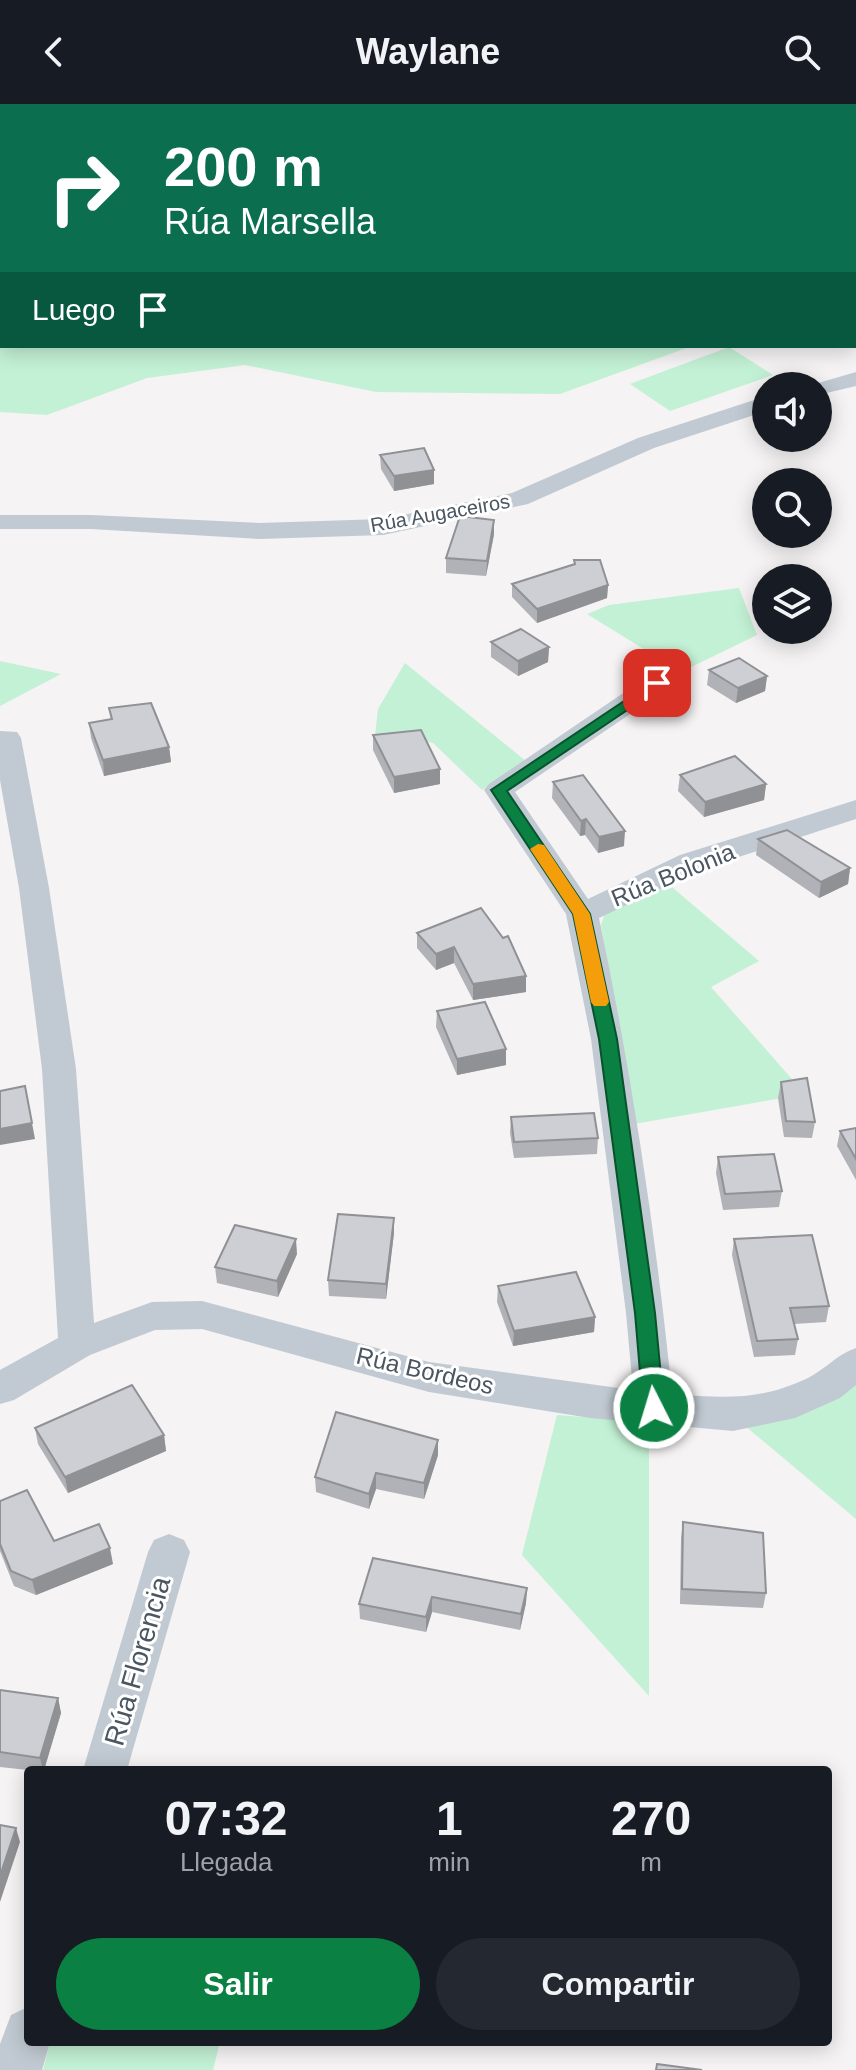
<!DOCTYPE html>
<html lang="es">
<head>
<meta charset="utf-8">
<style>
  :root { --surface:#171b24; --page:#242831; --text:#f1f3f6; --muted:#9ea1a6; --accent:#0b8043 }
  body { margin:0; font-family:Arial,sans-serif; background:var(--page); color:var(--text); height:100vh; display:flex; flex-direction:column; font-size:30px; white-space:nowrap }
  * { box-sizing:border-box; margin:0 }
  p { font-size:26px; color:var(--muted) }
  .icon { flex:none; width:44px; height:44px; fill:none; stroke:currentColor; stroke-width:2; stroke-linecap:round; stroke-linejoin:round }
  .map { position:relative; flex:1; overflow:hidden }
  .side { position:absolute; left:24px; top:1662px; width:808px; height:280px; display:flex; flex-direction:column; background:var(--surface); border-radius:8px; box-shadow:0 4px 20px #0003 }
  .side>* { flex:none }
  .hud { position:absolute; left:0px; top:0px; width:856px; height:244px; box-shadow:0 4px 20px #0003; background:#0b6e4f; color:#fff; overflow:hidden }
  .tools { position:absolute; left:752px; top:268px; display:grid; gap:16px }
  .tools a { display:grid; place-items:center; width:80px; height:80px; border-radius:50%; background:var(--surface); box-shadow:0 4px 20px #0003; font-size:40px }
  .pin { position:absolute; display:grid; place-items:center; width:68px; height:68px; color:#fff; margin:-34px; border-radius:16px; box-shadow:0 4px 12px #0006 }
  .me { position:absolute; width:88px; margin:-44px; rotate:355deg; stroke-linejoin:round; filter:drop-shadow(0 0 6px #0008) }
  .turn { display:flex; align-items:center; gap:28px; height:168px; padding:0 32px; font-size:36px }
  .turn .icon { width:104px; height:104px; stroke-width:2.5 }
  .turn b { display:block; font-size:56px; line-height:68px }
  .then { display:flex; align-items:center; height:76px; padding:0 32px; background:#0003; gap:16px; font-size:30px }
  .eta { display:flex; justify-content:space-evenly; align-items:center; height:136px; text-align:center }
  .eta b { font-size:48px; font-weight:700; line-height:56px }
  .cta { display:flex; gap:16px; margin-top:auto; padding:16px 32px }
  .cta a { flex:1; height:92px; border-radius:48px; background:var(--accent); color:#fff; font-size:32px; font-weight:700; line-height:92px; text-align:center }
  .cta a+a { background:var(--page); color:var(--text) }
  header { display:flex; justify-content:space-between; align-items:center; height:104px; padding:0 32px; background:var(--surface); font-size:36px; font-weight:700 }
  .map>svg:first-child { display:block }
</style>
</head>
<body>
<header><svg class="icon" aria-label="back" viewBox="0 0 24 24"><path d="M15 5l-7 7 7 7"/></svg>Waylane<svg class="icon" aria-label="search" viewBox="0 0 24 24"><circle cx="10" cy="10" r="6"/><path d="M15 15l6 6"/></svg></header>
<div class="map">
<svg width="856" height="1966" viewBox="0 0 856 1966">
  <rect width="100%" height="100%" fill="#f5f3f3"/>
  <g fill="#c3f1d5">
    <path d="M349 0H644L649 2H352Z"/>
    <path d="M0 138 2 242H692L560 290 376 288 245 261 147 274 47 311 0 308Z"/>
    <path d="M729 243 773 271 670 307 630 280Z"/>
    <path d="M739 484 757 531 681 568 587 510 609 501Z"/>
    <path d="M0 557 61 570 0 602Z"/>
    <path d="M405 559 526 657 482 686 433 639 414 634 374 641 378 605Z"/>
    <path d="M666 778 759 857 711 883 805 990 634 1020 601 821 606 806Z"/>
    <path d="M856 1277V1415L744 1321Z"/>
    <path d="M557 1311 649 1318V1592L522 1451Z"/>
    <path d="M50 1938H220L213 1966H43Z"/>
  </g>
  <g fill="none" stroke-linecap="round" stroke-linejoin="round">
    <g fill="#c1cad2" fill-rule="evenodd">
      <path d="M289 0H310L288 2Z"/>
      <rect x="0" y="93" width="2" height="12"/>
      <path d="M856 268V282L818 291V282H808Z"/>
      <path d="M766 292V307L654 344 528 400 383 431 259 435 91 425H0V411H91L259 419 383 415 512 389 638 334Z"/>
      <path d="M657 571 667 573 671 579 667 585 515 688 588 795 680 751 856 696V715L702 765 599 814C632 971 656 1130 672 1290 724 1294 760 1297 808 1274 826 1265 837 1250 856 1244V1281L840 1294 795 1314 733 1327 590 1314 429 1288 202 1225 155 1226 90 1251 14 1296 0 1300V1266L58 1234 42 965 19 784 0 676V627L17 628 21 634 49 784 76 965 94 1219 152 1198 202 1197 429 1258 633 1286 626 1209 591 935 566 810 484 686 489 680 647 573Z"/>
      <path d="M169 1430 184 1436 190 1448 127 1666H83L148 1448 154 1436Z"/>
      <path d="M28 1903V1938H50L42 1966H0V1940L11 1911Z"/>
    </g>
  </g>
  <g fill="#b0b2b7">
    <path d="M727 0H856V8H854V2H728Z"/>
    <path d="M380 351 434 366V380L394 387 381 365Z"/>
    <path d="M494 416V430L486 472 446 469V454Z"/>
    <path d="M574 456 608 481 607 494 537 519 512 493V480L574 460Z"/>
    <path d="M491 538 549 543 548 558 518 572 491 553Z"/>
    <path d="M709 566 767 572 765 587 736 599 707 581Z"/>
    <path d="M109 604 169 643 171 658 104 672 91 634 89 619 111 615Z"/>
    <path d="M373 631 440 665V680L394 689 373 646Z"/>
    <path d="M680 671 766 680 764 696 704 713 678 687Z"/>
    <path d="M553 678 624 742 598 749 585 731 580 732 552 694Z"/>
    <path d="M758 735 850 764 848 780 819 794 756 751Z"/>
    <path d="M481 804 526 888 473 896 454 859 436 866 417 844V829Z"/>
    <path d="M437 907 506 945V961L457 971 436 923Z"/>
    <path d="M781 978 815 1018 812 1034 784 1033 778 994Z"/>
    <path d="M511 1013 598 1034 597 1050 514 1054 510 1029Z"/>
    <path d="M856 1024V1076L837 1042 840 1027Z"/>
    <path d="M718 1053 782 1087 779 1103 723 1106 716 1069Z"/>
    <path d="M394 1114V1129L386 1195 329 1192 328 1176Z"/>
    <path d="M734 1135 829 1202 826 1218 794 1220 798 1235 795 1251 754 1253 732 1151Z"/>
    <path d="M297 1150 278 1193 217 1179 215 1163Z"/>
    <path d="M498 1182 595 1213 594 1228 513 1242 497 1198Z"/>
    <path d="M35 1324 164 1331 166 1347 68 1389 38 1340Z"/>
    <path d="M438 1336V1351L424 1395 376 1385 369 1405 316 1388 315 1373Z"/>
    <path d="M0 1397 54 1437 113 1460 36 1491 14 1482 0 1447Z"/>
    <path d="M683 1418 766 1489 763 1504 680 1500 681 1434Z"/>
    <path d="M527 1484 526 1499 520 1526 432 1508 426 1528 360 1515 359 1500Z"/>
    <path d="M0 1586 58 1594 61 1609 44 1666H28L0 1663Z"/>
  </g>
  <g fill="#909195">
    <path d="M434 366V380L394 387V372Z"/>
    <path d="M494 416V430L486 472 487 457Z"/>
    <path d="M608 481 607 494 537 519V505Z"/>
    <path d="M549 543 548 558 518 572V557Z"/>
    <path d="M767 572 765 587 736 599 738 584Z"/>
    <path d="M169 643 171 658 104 672 103 656Z"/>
    <path d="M440 665V680L394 689V673Z"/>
    <path d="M766 680 764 696 704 713 705 698Z"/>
    <path d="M586 715 585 731 580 732 581 717Z"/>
    <path d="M625 727 624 742 598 749 599 733Z"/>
    <path d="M850 764 848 780 819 794 821 778Z"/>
    <path d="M454 843V859L436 866V850Z"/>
    <path d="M526 872V888L473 896V880Z"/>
    <path d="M506 945V961L457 971V955Z"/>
    <path d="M32 1019 35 1035 0 1041V1025Z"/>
    <path d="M394 1114V1129L386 1195V1180Z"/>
    <path d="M296 1135 297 1150 278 1193 277 1177Z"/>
    <path d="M595 1213 594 1228 513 1242 514 1227Z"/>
    <path d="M164 1331 166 1347 68 1389 65 1373Z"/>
    <path d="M438 1336V1351L424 1395V1379Z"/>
    <path d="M376 1369V1385L369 1405V1390Z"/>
    <path d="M110 1444 113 1460 36 1491 32 1476Z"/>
    <path d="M527 1484 526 1499 520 1526 521 1510Z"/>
    <path d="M432 1493V1508L426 1528V1513Z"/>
    <path d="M58 1594 61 1609 44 1666H43L40 1654Z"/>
    <path d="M16 1724 20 1738 0 1798V1772Z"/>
  </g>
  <g fill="#cdcfd5" stroke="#909195" stroke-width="2">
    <rect x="742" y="0" width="28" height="2"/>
    <path d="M424 344 434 366 394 372 380 351Z"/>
    <path d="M460 412 494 416 487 457 446 454Z"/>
    <path d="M574 456H600L608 481 537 505 512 480 575 460Z"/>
    <path d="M521 525 549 543 518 557 491 538Z"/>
    <path d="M739 554 767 572 738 584 709 566Z"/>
    <path d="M151 599 169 643 103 656 89 619 112 615 109 604Z"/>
    <path d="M421 626 440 665 394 673 373 631Z"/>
    <path d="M735 652 766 680 705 698 680 671Z"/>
    <path d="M583 671 625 727 599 733 586 715 581 717 553 678Z"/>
    <path d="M787 726 850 764 821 778 758 735Z"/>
    <path d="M481 804 503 834 508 832 526 872 473 880 454 843 436 850 417 829Z"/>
    <path d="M485 898 506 945 457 955 437 907Z"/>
    <path d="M807 974 815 1018 786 1017 781 978Z"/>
    <path d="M25 982 32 1019 0 1025V987Z"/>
    <path d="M594 1009 598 1034 514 1038 511 1013Z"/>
    <path d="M856 1024V1055L840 1027Z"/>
    <path d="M774 1050 782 1087 725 1090 718 1053Z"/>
    <path d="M338 1110 394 1114 386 1180 328 1176Z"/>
    <path d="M235 1121 296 1135 277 1177 215 1163Z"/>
    <path d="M812 1131 829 1202 790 1204 798 1235 757 1237 734 1135Z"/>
    <path d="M576 1168 595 1213 514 1227 498 1182Z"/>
    <path d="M132 1281 164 1331 65 1373 35 1324Z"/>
    <path d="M336 1308 438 1336 424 1379 376 1369 369 1390 315 1373Z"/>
    <path d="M27 1386 54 1437 99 1420 110 1444 32 1476 11 1467 0 1440V1397Z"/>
    <path d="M683 1418 763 1429 766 1489 682 1485Z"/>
    <path d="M373 1454 527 1484 521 1510 432 1493 426 1513 359 1500Z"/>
    <path d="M0 1586 58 1594 40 1654 0 1648Z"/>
    <path d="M0 1721 16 1724 0 1772Z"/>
    <path d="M657 1960 702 1966H656Z"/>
  </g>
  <path fill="#0b8043" stroke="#07532c" stroke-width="2" d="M657 575 663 576V582L507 687 590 810 617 935 655 1209 664 1304 661 1310 654 1312 646 1310 643 1304 635 1209 599 935 573 810 491 686Z"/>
  <path fill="#f59e0b" d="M538 740 544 741 590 810 609 898 606 902H594L591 898 573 810 530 745Z"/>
  <g text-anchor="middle" stroke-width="6" stroke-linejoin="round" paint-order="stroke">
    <g font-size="20" fill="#4a5661" stroke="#fff">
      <text transform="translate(440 409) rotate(-10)" y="7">Rúa Augaceiros</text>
    </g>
    <g font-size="24" fill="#4a5661" stroke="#fff">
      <text transform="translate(673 771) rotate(-22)" y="8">Rúa Bolonia</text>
      <text transform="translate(425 1267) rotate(13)" y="8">Rúa Bordeos</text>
    </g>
    <g font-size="28" fill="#4a5661" stroke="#fff">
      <text transform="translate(137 1557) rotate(-74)" y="10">Rúa Florencia</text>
    </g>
  </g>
</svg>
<div class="tools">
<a><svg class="icon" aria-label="sound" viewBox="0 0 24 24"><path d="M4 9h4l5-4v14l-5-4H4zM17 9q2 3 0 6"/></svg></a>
<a><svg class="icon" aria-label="search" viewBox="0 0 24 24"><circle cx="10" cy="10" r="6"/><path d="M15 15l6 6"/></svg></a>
<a><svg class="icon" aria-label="layers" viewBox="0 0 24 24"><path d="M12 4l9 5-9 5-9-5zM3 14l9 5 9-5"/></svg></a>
</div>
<div class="pin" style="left:657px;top:579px;background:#d93025"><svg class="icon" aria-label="arrive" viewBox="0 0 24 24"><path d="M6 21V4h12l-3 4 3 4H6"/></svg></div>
<svg class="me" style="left:654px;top:1304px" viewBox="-20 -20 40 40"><circle r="17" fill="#0b8043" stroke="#fff" stroke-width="3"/><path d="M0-11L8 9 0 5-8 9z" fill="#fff"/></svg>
<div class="hud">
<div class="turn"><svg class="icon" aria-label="right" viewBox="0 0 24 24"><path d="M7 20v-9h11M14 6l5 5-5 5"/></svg><div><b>200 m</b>Rúa Marsella</div></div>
<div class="then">Luego<svg class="icon" aria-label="arrive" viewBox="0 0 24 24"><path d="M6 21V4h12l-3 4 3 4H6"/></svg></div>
</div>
<section class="side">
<div class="eta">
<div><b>07:32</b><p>Llegada</p></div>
<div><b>1</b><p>min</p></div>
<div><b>270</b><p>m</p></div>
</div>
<div class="cta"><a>Salir</a><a>Compartir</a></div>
</section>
</div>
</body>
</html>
